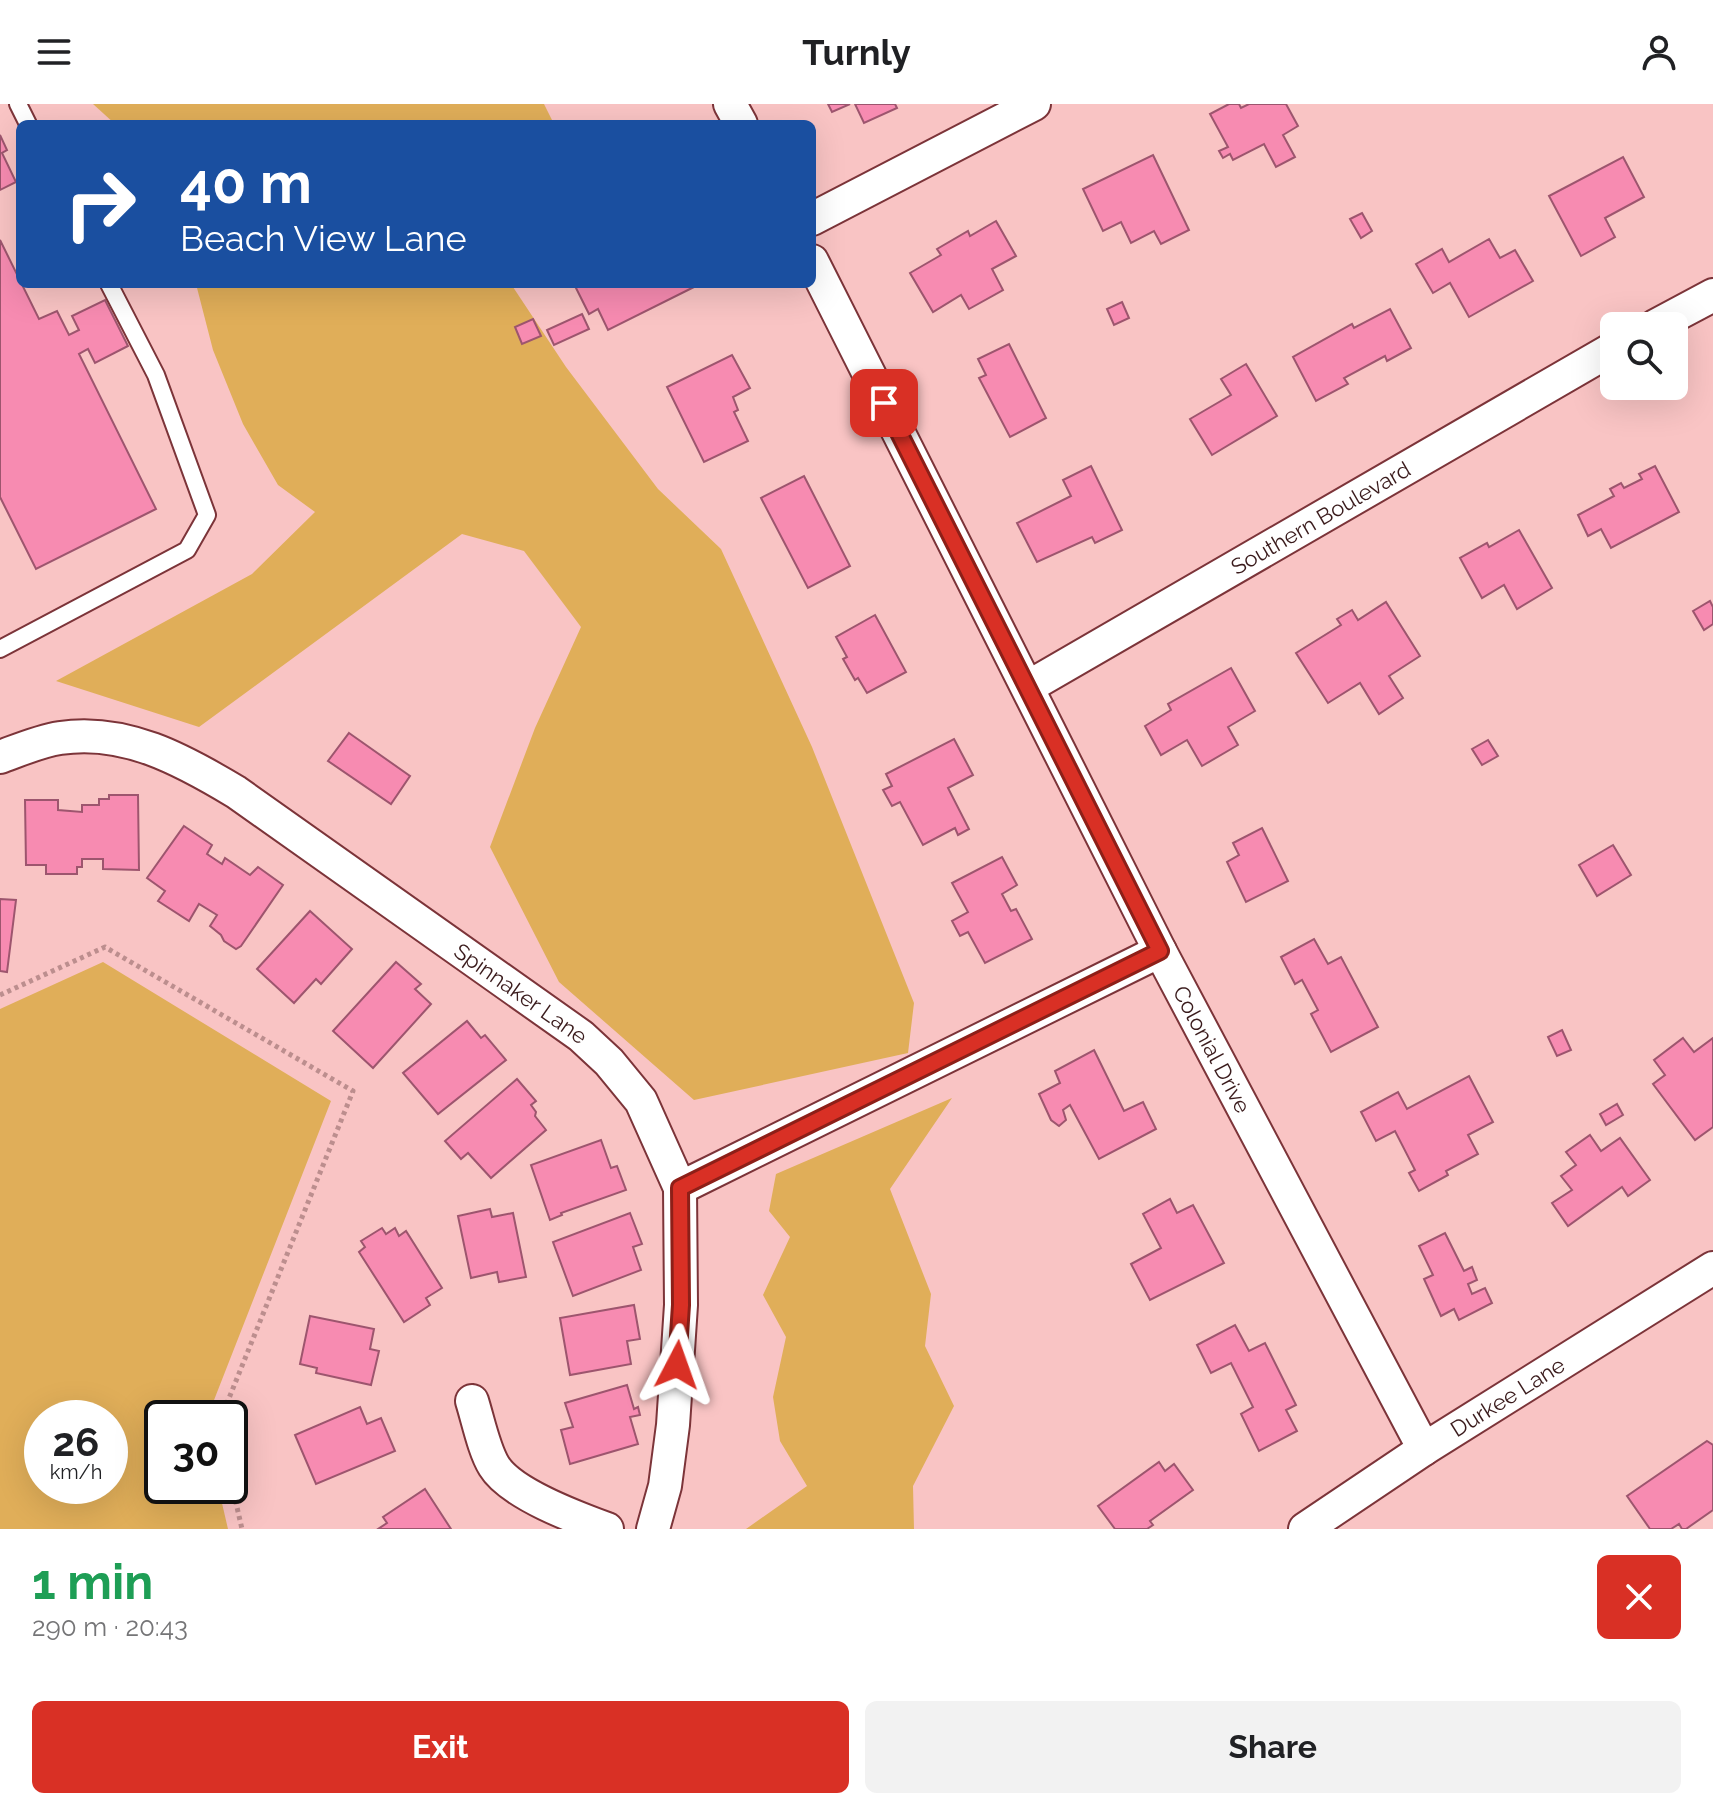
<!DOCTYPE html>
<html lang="en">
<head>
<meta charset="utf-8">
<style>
  :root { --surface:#fff; --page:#f2f2f2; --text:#202124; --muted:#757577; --accent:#d93025 }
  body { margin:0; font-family:Raleway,sans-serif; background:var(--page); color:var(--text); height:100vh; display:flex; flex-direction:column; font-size:30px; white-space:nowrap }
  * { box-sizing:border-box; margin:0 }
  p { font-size:26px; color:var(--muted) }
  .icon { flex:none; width:44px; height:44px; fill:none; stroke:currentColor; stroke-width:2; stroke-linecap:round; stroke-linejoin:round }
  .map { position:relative; height:1425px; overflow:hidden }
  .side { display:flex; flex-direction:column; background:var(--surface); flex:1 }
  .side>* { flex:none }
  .top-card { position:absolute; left:16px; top:16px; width:800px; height:168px; border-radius:12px; box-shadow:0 8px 32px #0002; background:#1a4fa0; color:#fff; overflow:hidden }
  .tools { position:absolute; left:1600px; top:208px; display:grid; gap:16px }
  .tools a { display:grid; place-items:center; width:88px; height:88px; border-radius:12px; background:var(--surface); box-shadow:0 8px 32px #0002; font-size:40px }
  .speed { position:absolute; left:24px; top:1296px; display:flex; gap:16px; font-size:40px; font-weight:700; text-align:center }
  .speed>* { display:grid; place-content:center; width:104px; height:104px; border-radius:50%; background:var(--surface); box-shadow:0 8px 32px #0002; line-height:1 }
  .speed small { font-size:20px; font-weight:400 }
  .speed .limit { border:4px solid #111; border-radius:12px; background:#fff; color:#111 }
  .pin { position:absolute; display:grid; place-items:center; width:68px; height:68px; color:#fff; margin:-34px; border-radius:16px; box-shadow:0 4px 12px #0006 }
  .me { position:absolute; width:88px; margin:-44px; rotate:4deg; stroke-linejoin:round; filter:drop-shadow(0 0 6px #0008) }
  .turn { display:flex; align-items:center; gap:28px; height:168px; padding:0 32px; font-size:36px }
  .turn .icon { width:104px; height:104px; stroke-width:2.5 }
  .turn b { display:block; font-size:56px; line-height:68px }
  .round { display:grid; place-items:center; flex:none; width:84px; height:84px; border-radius:12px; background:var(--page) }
  .overview { display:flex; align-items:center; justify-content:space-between; height:136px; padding:0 32px }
  h1 { font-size:48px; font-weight:700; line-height:60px; color:#1e9e55 }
  .cta { display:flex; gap:16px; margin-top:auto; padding:16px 32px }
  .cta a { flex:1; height:92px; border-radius:12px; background:var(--accent); color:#fff; font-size:32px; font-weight:700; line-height:92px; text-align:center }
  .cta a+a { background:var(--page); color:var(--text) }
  header { display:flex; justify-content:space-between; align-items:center; height:104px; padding:0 32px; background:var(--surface); font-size:36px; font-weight:700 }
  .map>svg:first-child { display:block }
</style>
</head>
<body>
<header><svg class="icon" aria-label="menu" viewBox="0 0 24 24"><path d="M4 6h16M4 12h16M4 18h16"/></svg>Turnly<svg class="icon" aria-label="person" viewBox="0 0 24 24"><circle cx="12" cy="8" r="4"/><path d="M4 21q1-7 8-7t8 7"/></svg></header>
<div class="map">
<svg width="1713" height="1425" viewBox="0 0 1713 1425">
  <rect width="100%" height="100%" fill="#f9c4c4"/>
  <g fill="#e0ae59" fill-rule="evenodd">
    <path d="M93 0H544L554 20H115Z"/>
    <path d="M196 180H511L566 263 658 385 721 445 812 643 914 899 908 949 694 996 559 878 490 743 535 624 581 523 524 447 462 430 199 623 56 577 252 470 315 408 278 381 243 320 213 246Z"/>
    <path d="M103 858 331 997 207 1314H162V1382H218L228 1425H0V905ZM110 1314V1382H42V1314Z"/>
    <path d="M952 994 890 1085 931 1190 925 1242 954 1302 913 1382 914 1425H746L807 1382 780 1337 773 1293 786 1233 763 1191 790 1133 769 1107 776 1070Z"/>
  </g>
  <g fill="#f78bb1" stroke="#9d556e" stroke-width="2">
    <path d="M828 0H850L832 8Z"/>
    <path d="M855 0H895L897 4 864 19Z"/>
    <path d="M1229 0H1239L1241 4 1249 0H1286L1298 22 1283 31 1295 53 1276 63 1264 40 1233 56 1230 50 1223 54 1219 47 1228 43 1210 10Z"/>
    <path d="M0 31 7 46 2 49 16 78 0 86Z"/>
    <path d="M1153 51 1189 126 1161 140 1154 127 1131 139 1121 118 1103 127 1083 85Z"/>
    <path d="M1623 53 1644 93 1605 114 1615 133 1581 152 1549 92Z"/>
    <path d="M1362 109 1372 127 1361 134 1350 115Z"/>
    <path d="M996 117 1016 152 992 165 1003 186 969 205 961 191 933 208 910 169 941 151 937 145 968 127 970 132Z"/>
    <path d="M1489 135 1500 154 1515 146 1533 177 1469 213 1450 179 1433 189 1416 160 1442 145 1449 158Z"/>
    <path d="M0 136 39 215 57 207 69 231 79 226 72 212 105 196 128 242 95 259 88 245 79 250 156 405 36 465 0 393Z"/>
    <path d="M574 180H700L608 226 598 205 589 210Z"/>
    <path d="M1122 198 1129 214 1114 221 1107 205Z"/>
    <path d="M1390 205 1411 244 1387 257 1385 252 1344 274 1348 280 1316 297 1293 253 1352 220 1354 224Z"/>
    <path d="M582 210 589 225 554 241 547 226Z"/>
    <path d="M533 215 541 232 522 240 515 223Z"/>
    <path d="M1009 240 1046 314 1010 333 979 274 986 271 978 255Z"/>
    <path d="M732 251 750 284 733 293 738 306 734 308 748 337 704 358 667 283Z"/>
    <path d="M1246 260 1277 312 1212 351 1190 315 1231 291 1221 275Z"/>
    <path d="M1091 362 1122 426 1095 439 1092 433 1037 458 1017 419 1071 392 1063 376Z"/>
    <path d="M1655 362 1679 408 1611 444 1601 425 1588 432 1578 411 1614 392 1610 385 1621 379 1624 384 1642 375 1639 370Z"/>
    <path d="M804 372 850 462 808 484 761 394Z"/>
    <path d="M1519 426 1552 484 1517 505 1504 481 1482 494 1460 454 1487 439 1489 443Z"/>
    <path d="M1710 497 1713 503V520L1704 526 1693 507Z"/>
    <path d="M1386 498 1420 552 1389 572 1403 594 1379 610 1360 579 1328 599 1296 549 1341 521 1337 515 1352 506 1358 516Z"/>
    <path d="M875 511 906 568 867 589 858 574 855 576 843 555 847 553 836 533Z"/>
    <path d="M1231 564 1255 607 1228 623 1238 641 1202 662 1187 636 1161 651 1145 622 1171 606 1168 600Z"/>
    <path d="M349 629 410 672 391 700 328 657Z"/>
    <path d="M954 635 973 671 948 684 969 725 958 731 955 724 923 741 900 698 892 702 883 686 892 682 886 670Z"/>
    <path d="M1488 636 1498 652 1482 661 1472 645Z"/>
    <path d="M109 691H138L139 766 103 765V755H82V763H77V770H46V761H26L25 696H58V706L82 708V701H99V695H109Z"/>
    <path d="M184 722 212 741 207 750 222 760 225 754 250 771 258 763 283 781 241 842 236 845 224 837 221 831 210 822 217 811 199 800 189 817 158 797 165 787 147 774Z"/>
    <path d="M1262 724 1288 777 1246 798 1227 758 1239 751 1233 739Z"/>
    <path d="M1613 741 1631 771 1597 792 1579 761Z"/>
    <path d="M1002 753 1017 781 1002 790 1011 807 1016 805 1032 835 985 859 968 828 960 832 952 817 968 808 952 779Z"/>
    <path d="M0 795 16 796 7 868 0 867Z"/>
    <path d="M310 807 352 845 321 880 316 875 294 899 257 865Z"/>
    <path d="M1314 835 1328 860 1341 853 1378 923 1331 948 1311 910 1318 906 1302 876 1295 880 1281 853Z"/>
    <path d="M396 858 421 880 415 885 431 900 373 964 333 927Z"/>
    <path d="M467 917 481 934 485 931 506 956 438 1010 403 969Z"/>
    <path d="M1562 926 1571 946 1557 952 1548 933Z"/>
    <path d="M1683 934 1694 948 1713 934V1023L1695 1036 1653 980 1665 971 1654 956Z"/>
    <path d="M1094 946 1124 1007 1143 998 1156 1025 1099 1055 1070 1001 1063 1006 1066 1016 1059 1022 1051 1016 1039 990 1060 979 1055 967Z"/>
    <path d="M1469 972 1493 1018 1468 1031 1478 1050 1446 1067 1448 1071 1419 1087 1409 1069 1415 1066 1395 1027 1376 1037 1361 1008 1398 988 1407 1005Z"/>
    <path d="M517 975 536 997 531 1001 536 1008 535 1012 546 1026 491 1074 468 1049 461 1055 445 1037Z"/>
    <path d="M1617 1000 1623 1011 1606 1021 1600 1010Z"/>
    <path d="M1590 1031 1601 1047 1620 1034 1650 1076 1628 1092 1622 1083 1568 1122 1552 1099 1572 1086 1561 1072 1576 1061 1566 1048Z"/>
    <path d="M601 1036 611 1064 617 1062 626 1086 561 1109 562 1111 550 1116 531 1061Z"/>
    <path d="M1170 1095 1177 1109 1193 1101 1224 1159 1150 1196 1131 1160 1161 1144 1143 1110Z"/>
    <path d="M490 1105 492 1113 513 1109 526 1173 499 1178 497 1168 471 1174 458 1112Z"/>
    <path d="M630 1109 642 1140 633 1143 641 1166 573 1192 553 1138Z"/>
    <path d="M382 1124 386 1130 395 1124 399 1132 406 1127 442 1184 426 1194 430 1201 404 1218 359 1148 365 1143 361 1137Z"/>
    <path d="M1445 1129 1464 1167 1472 1163 1477 1176 1468 1180 1472 1190 1485 1184 1492 1199 1459 1216 1454 1205 1441 1212 1424 1175 1433 1171 1419 1142Z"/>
    <path d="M634 1201 640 1235 627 1237 631 1260 570 1271 560 1214Z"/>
    <path d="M310 1212 374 1225 370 1245 379 1247 371 1281 316 1269 317 1264 300 1260Z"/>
    <path d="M1235 1221 1249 1247 1265 1239 1296 1301 1286 1306 1297 1327 1259 1347 1241 1310 1253 1303 1231 1259 1211 1269 1197 1241Z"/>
    <path d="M627 1281 634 1305 638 1303 640 1311 630 1313 638 1340 570 1360 561 1326 573 1323 565 1299Z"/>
    <path d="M360 1303 367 1320 381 1314 395 1347 316 1380 295 1331Z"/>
    <path d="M1707 1337 1713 1341V1406L1686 1425H1682L1679 1420 1671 1425H1650L1627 1392Z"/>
    <path d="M1159 1358 1165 1367 1174 1360 1193 1386 1150 1417 1153 1421 1147 1425H1115L1098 1402Z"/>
    <path d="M425 1385 451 1425H378L387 1419 383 1413Z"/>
  </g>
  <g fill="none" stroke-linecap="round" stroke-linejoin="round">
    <g stroke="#7c3439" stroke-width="20">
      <g id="lane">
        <path d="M18 0 28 20"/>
        <path d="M0 545 187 446 207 411 156 271 109 180"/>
      </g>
    </g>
    <g stroke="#7c3439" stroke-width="36">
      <g id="street">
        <path d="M730 0 741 20"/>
        <path d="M812 115 1034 0"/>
        <path id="s1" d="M812 157 1160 847 1424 1345"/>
        <path d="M1655 222 1713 191"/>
        <path id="s2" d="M1028 583 1614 244"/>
        <path id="s3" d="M0 653C19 646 40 637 60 634 125 624 183 656 236 688L581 932 609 958 641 997 680 1084 681 1201 673 1321 665 1382 653 1425"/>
        <path d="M680 1084 1160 847"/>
        <path d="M472 1297C478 1316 484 1346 494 1362 511 1390 577 1414 607 1425"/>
        <path id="s4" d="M1305 1425 1424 1345 1713 1164"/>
      </g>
    </g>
    <g stroke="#bc8e8e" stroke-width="5" stroke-dasharray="4 4" stroke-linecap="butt">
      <path d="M0 891 105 843 353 987 221 1314"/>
      <path d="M230 1373 242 1425"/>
    </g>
    <use href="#lane" stroke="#fff" stroke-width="16"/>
    <use href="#street" stroke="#fff" stroke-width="32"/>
  </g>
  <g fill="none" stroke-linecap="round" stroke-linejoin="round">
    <g stroke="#8d1f18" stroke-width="20">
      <path id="route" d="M677 1261 681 1201 680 1084 1160 847 884 299"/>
    </g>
    <use href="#route" stroke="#d93025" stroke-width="14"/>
  </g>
  <g text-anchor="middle" stroke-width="8" stroke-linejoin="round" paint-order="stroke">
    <g font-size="22" fill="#3a1b1c" stroke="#fbf2f1">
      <text dy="8" stroke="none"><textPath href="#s2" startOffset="338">Southern Boulevard</textPath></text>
      <text dy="8" stroke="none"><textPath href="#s3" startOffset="600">Spinnaker Lane</textPath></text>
      <text dy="8" stroke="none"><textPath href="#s1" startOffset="884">Colonial Drive</textPath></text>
      <text dy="8" stroke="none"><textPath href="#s4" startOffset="242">Durkee Lane</textPath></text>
    </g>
  </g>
</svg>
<div class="tools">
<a><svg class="icon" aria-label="search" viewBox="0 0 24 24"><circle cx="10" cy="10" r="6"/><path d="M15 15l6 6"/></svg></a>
</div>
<div class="speed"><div>26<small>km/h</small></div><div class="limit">30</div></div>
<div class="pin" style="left:884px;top:299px;background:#d93025"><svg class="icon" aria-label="arrive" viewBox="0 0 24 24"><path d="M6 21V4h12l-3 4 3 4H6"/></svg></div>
<svg class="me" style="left:677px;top:1261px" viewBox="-20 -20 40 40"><path d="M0-17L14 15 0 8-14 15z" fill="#d93025" stroke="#fff" stroke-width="4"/></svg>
<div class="top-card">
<div class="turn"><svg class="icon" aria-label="right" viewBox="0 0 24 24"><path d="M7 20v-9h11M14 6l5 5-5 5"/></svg><div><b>40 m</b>Beach View Lane</div></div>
</div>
</div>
<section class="side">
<div class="overview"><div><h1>1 min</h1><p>290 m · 20:43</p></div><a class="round" style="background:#d93025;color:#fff"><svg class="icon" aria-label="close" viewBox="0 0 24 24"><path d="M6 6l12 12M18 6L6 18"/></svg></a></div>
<div class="cta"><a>Exit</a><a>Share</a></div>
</section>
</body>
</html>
